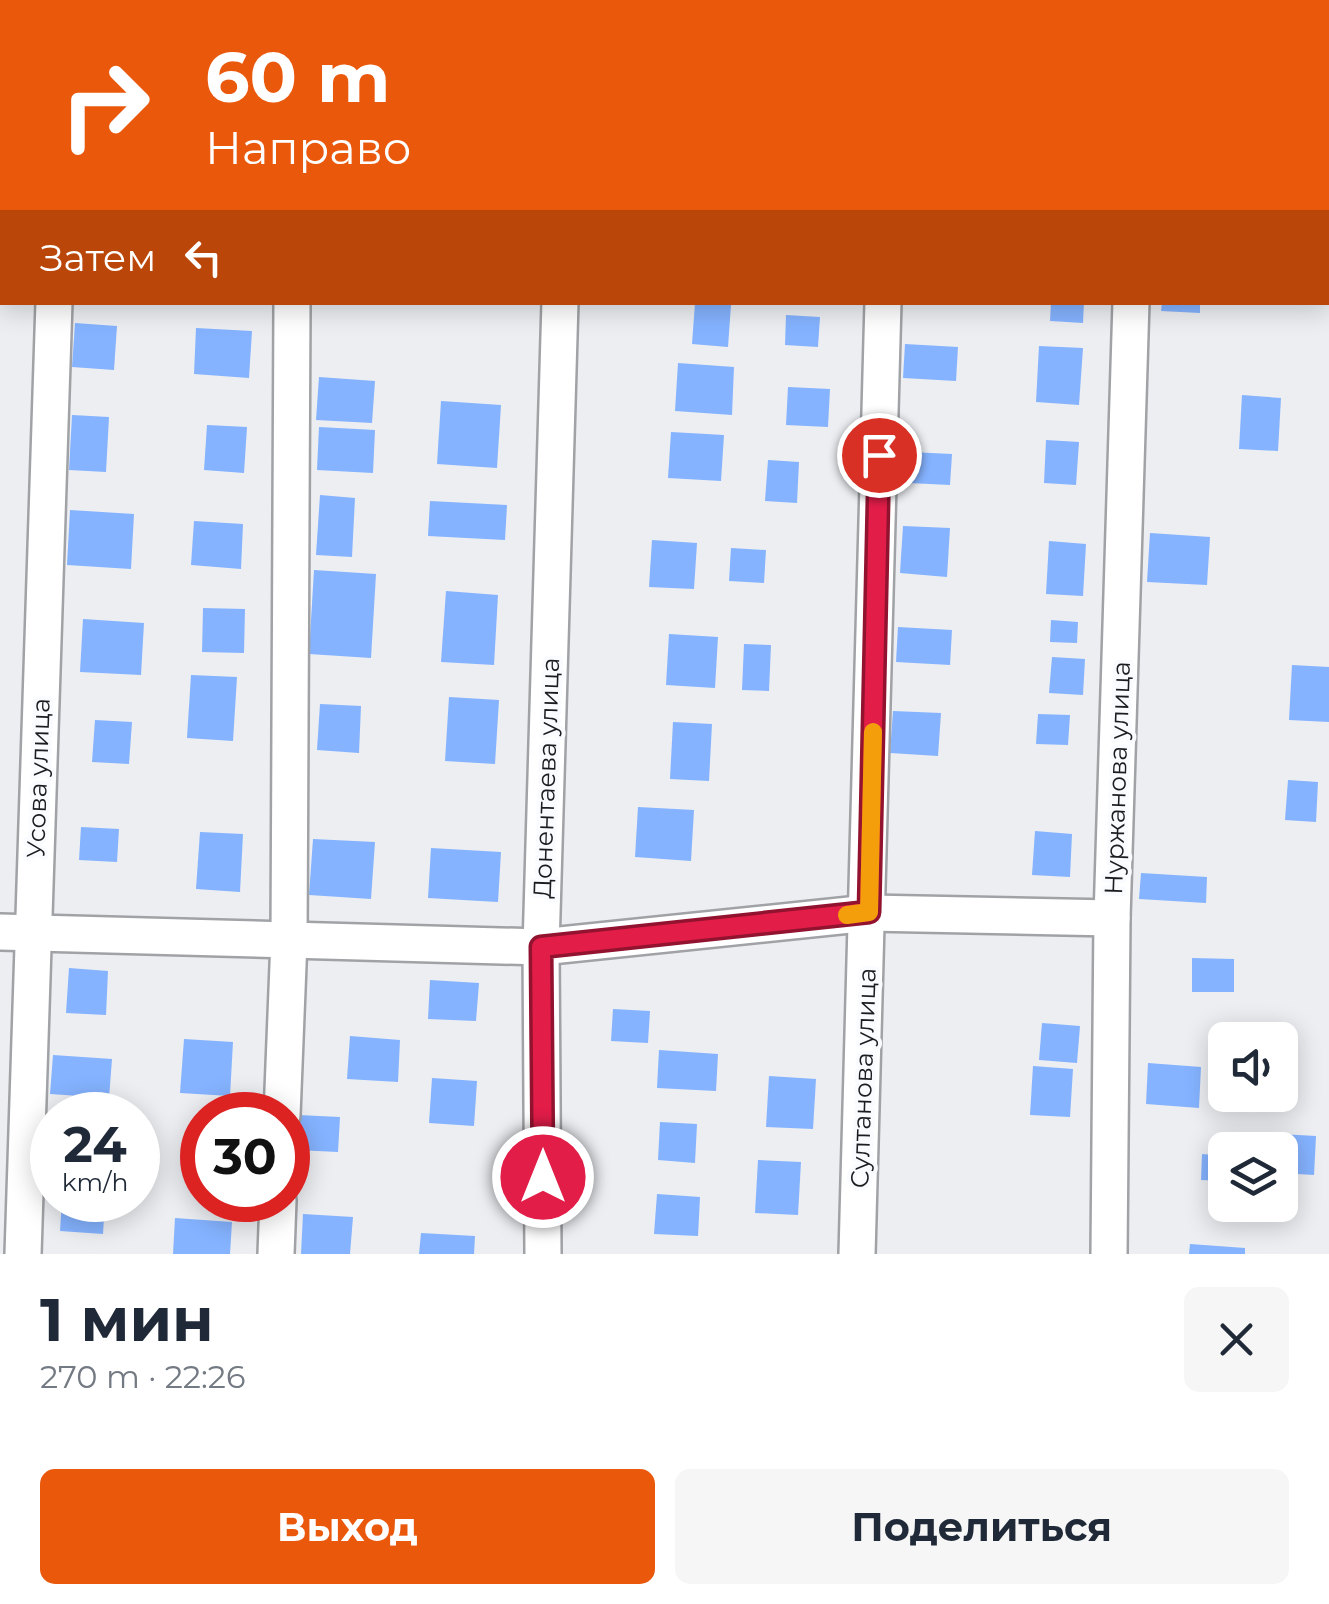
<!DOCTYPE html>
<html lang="ru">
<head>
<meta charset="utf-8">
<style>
  :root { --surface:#fff; --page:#f6f6f7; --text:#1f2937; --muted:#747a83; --accent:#ea580c }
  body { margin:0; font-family:Montserrat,sans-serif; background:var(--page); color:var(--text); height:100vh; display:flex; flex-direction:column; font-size:38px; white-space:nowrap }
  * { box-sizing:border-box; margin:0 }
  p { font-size:32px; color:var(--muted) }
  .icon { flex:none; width:55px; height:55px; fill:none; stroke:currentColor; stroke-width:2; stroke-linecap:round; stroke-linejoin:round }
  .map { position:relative; height:1254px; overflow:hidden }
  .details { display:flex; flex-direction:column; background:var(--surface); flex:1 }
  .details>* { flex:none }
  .banner { position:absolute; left:0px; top:0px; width:1330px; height:305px; box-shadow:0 5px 25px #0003; background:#ea580c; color:#fff; overflow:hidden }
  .tools { position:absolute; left:1208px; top:1022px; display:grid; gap:20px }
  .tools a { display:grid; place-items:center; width:90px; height:90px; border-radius:15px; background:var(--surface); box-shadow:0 5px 25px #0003; font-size:50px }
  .speed { position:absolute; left:30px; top:1092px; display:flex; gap:20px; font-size:50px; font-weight:700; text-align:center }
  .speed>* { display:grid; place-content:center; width:130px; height:130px; border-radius:50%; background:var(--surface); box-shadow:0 5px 25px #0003; line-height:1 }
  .speed small { font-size:25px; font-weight:400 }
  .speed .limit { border:15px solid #d22; background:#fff; color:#111 }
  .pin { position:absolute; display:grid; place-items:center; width:85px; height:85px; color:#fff; margin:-42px; border:5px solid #fff; border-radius:50%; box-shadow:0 2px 10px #0007 }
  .me { position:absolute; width:110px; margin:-55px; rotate:0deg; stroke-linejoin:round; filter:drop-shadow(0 0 8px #0008) }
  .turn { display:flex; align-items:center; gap:35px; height:210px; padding:0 40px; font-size:45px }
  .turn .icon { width:130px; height:130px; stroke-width:2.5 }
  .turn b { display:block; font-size:70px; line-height:85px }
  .then { display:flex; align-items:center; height:95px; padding:0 40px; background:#0003; gap:20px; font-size:38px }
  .round { display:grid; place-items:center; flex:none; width:105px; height:105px; border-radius:15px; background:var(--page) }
  .headline { display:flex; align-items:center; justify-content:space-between; height:170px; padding:0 40px }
  h1 { font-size:60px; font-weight:700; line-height:75px }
  .action { display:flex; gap:20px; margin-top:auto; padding:20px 40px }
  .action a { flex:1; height:115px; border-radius:15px; background:var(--accent); color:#fff; font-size:40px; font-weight:700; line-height:115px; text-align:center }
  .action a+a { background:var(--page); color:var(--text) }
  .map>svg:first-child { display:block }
</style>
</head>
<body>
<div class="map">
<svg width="1329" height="1254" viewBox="0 0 1329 1254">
  <rect width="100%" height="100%" fill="#eceef2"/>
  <g fill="#85b3ff">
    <path d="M1051 302H1084L1083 323 1050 321Z"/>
    <path d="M1162 302H1200V313L1161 311Z"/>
    <path d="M695 303 731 305 728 347 692 344Z"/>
    <path d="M786 315 820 317 818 347 785 345Z"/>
    <path d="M75 323 117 326 114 370 72 367Z"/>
    <path d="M196 328 252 331 249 378 194 374Z"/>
    <path d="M905 344 958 347 956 381 903 378Z"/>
    <path d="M1039 346 1083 348 1079 405 1036 402Z"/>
    <path d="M678 363 734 367 732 415 675 411Z"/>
    <path d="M319 377 375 381 372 423 316 420Z"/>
    <path d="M788 387 830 389 828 427 786 425Z"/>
    <path d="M1242 395 1281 398 1278 451 1239 449Z"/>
    <path d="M441 401 501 405 497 468 437 464Z"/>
    <path d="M72 415 109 417 106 472 69 470Z"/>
    <path d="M207 425 247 427 244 473 204 470Z"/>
    <path d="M319 427 375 430 373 473 317 470Z"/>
    <path d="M671 432 724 435 721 481 668 478Z"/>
    <path d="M1046 440 1079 442 1076 485 1044 483Z"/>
    <path d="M910 452 952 454 950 485 909 483Z"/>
    <path d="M768 460 799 462 797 503 765 501Z"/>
    <path d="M320 495 355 498 352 557 316 555Z"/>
    <path d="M430 501 507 505 505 540 428 536Z"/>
    <path d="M70 510 134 514 131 569 67 565Z"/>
    <path d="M194 521 243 524 241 569 191 565Z"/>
    <path d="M903 526 950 528 947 577 900 573Z"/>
    <path d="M1150 533 1210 537 1207 585 1147 582Z"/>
    <path d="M652 540 697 543 694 589 649 587Z"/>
    <path d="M1049 541 1086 544 1083 596 1046 594Z"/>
    <path d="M731 548 766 550 764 583 729 581Z"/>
    <path d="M314 570 376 574 371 658 309 654Z"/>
    <path d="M446 591 498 595 494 665 441 662Z"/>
    <path d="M203 608 245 609 244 653 202 652Z"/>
    <path d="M83 619 144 623 141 675 80 672Z"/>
    <path d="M1051 620 1078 622 1077 643 1050 642Z"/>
    <path d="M898 627 952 630 950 665 896 662Z"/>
    <path d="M669 634 718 637 715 688 666 685Z"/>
    <path d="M744 644 771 645 769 691 742 690Z"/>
    <path d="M1052 657 1085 659 1083 695 1049 693Z"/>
    <path d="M1292 665 1329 667V722L1289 720Z"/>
    <path d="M191 675 237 677 233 741 187 738Z"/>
    <path d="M449 697 499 700 495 764 445 761Z"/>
    <path d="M320 704 361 706 359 753 317 750Z"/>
    <path d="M893 711 941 713 938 756 890 753Z"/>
    <path d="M1038 714 1070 715 1068 745 1036 744Z"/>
    <path d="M95 720 132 722 129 764 92 762Z"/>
    <path d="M673 722 712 724 709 781 670 779Z"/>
    <path d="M1288 780 1318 782 1316 822 1285 820Z"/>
    <path d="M638 807 694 810 691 861 635 857Z"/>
    <path d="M81 827 119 829 117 862 79 860Z"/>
    <path d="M1035 831 1072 834 1070 877 1032 875Z"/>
    <path d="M200 832 243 834 240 892 196 889Z"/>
    <path d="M313 839 375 842 371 899 309 895Z"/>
    <path d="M431 848 501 852 498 902 428 898Z"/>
    <path d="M1141 873 1207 877 1206 903 1139 899Z"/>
    <path d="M1192 958 1234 959V992H1192Z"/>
    <path d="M69 968 108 971 106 1015 66 1013Z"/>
    <path d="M430 980 479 983 476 1021 428 1019Z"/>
    <path d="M613 1009 650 1011 648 1043 611 1041Z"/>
    <path d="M1042 1023 1080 1026 1077 1063 1039 1060Z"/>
    <path d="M350 1036 400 1040 398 1082 347 1079Z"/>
    <path d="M184 1039 233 1042 230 1096 180 1093Z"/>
    <path d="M659 1050 718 1054 716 1091 657 1088Z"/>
    <path d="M53 1055 112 1059 109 1098 50 1094Z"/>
    <path d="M1148 1063 1201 1067 1199 1108 1146 1104Z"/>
    <path d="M1033 1066 1073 1069 1070 1117 1030 1115Z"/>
    <path d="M769 1076 816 1079 813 1129 766 1127Z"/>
    <path d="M432 1078 477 1081 474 1126 429 1123Z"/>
    <path d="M298 1115 340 1117 338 1152 296 1150Z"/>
    <path d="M660 1122 697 1124 695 1163 658 1160Z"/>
    <path d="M1280 1134 1316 1136 1314 1175 1280 1173Z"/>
    <path d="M1202 1154 1225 1156V1181L1201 1180Z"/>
    <path d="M758 1160 801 1162 798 1215 755 1213Z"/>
    <path d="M657 1194 700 1197 698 1236 654 1234Z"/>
    <path d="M62 1200H105L103 1234 60 1231Z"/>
    <path d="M303 1214 353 1217 350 1254H301Z"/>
    <path d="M175 1218 232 1222 230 1254H173Z"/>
    <path d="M421 1233 475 1236 474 1254H419Z"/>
    <path d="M1190 1244 1245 1248V1254H1189Z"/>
  </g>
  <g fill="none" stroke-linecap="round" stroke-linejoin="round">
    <g stroke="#a0a2a6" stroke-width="40">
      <g id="minor">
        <path d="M65 2V0"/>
        <path d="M294 2V0"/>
        <path d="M569 2V0"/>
        <path d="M889 2V0"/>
        <path d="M1141 2V0"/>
        <path d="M0 932 541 947 869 913 1112 918"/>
        <path d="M282 1115 289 940 292 302"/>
        <path d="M23 1254 54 302"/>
        <path d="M276 1254 278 1200"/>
        <path d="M543 1254 541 947 560 302"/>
        <path d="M857 1254 883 302"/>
        <path d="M1109 1254 1112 918 1131 302"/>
      </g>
    </g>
    <use href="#minor" stroke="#fff" stroke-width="35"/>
  </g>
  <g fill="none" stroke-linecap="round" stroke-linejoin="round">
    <g stroke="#92132f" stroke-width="25">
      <path id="route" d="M543 1177 541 947 869 912 879 455"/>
    </g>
    <use href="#route" stroke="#e11d48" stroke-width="18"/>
    <path stroke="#f59e0b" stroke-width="18" d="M847 915 869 912 873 732"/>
  </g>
  <g text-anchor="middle" stroke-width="8" stroke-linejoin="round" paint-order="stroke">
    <g font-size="25" fill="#1b1c1e" stroke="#f9fbff">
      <text transform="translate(38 778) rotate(-88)" y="9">Усова улица</text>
      <text transform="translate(546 778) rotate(-88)" y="9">Донентаева улица</text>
      <text transform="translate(1117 778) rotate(-88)" y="9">Нуржанова улица</text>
      <text transform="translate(863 1078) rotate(-88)" y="9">Султанова улица</text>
    </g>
  </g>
</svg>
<div class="tools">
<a><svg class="icon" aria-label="sound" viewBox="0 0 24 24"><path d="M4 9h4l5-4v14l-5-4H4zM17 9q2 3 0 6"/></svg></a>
<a><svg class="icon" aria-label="layers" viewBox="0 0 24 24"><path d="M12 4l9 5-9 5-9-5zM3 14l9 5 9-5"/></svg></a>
</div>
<div class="speed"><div>24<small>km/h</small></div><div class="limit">30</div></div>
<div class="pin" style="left:879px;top:455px;background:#d93025"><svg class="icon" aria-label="arrive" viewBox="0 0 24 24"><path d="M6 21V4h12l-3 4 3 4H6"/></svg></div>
<svg class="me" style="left:543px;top:1177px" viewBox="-20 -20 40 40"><circle r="17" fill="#e11d48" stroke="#fff" stroke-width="3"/><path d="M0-11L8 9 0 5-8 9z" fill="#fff"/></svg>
<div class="banner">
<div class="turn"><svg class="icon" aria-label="right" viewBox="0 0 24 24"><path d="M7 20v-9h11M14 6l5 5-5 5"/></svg><div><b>60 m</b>Направо</div></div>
<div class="then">Затем<svg class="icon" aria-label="left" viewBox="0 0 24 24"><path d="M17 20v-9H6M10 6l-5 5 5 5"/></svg></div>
</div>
</div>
<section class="details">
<div class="headline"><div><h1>1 мин</h1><p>270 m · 22:26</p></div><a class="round"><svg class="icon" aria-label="close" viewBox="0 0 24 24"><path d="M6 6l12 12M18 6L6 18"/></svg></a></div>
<div class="action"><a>Выход</a><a>Поделиться</a></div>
</section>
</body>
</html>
